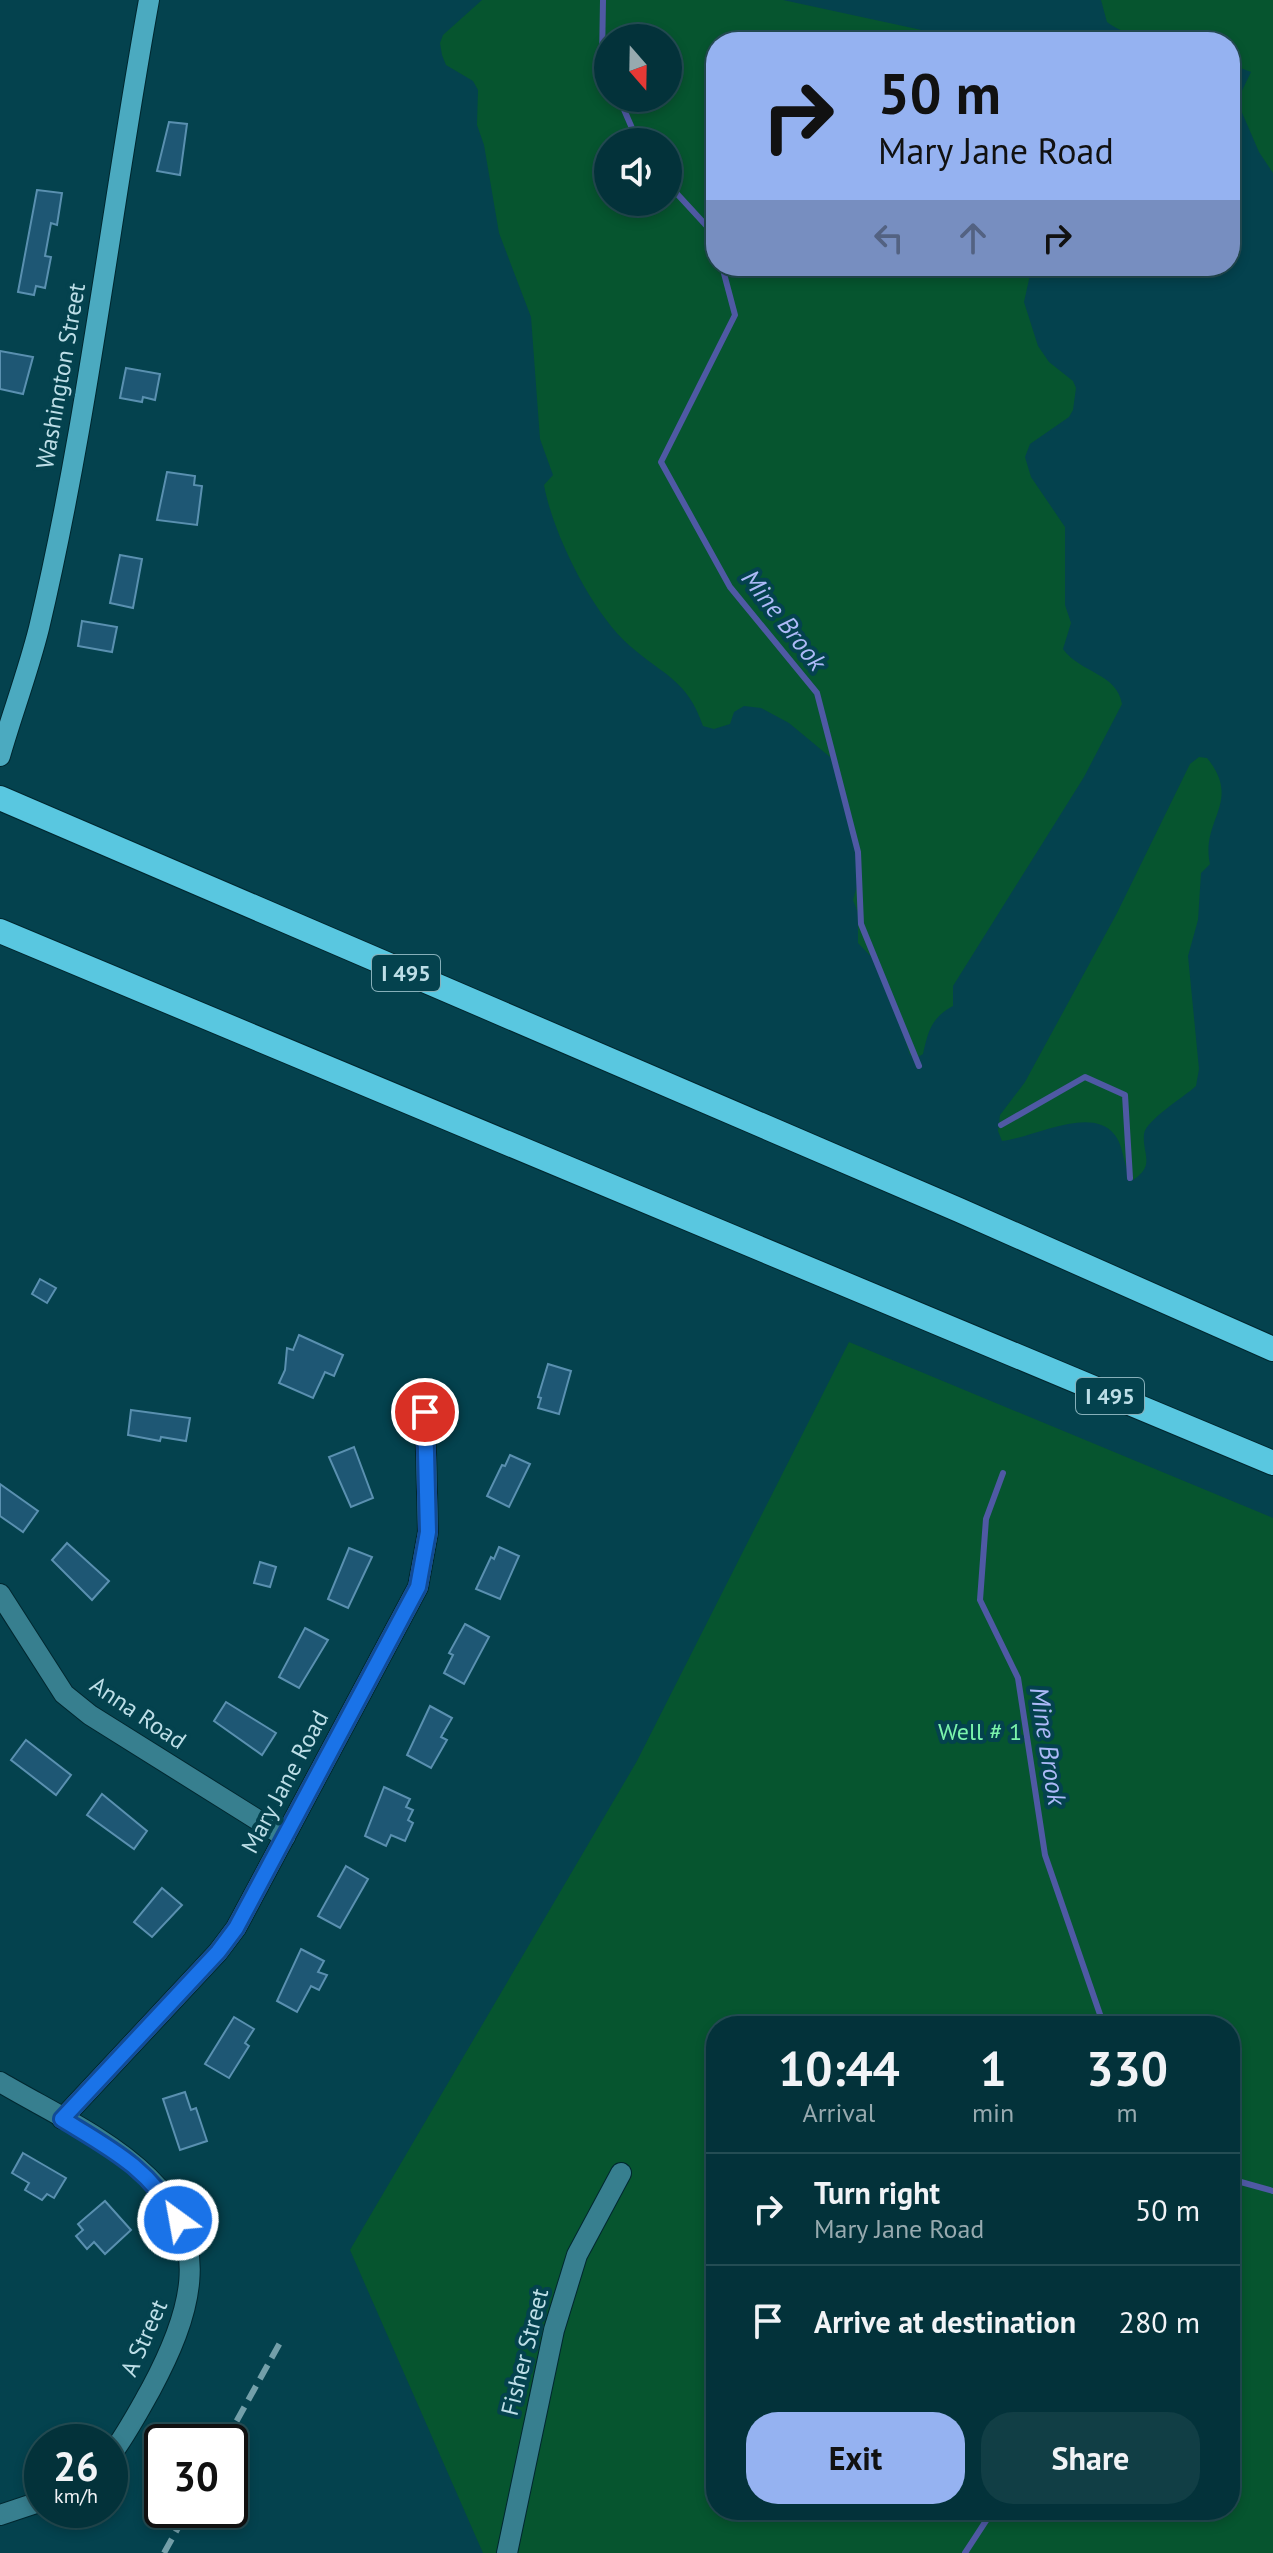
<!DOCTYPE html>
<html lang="en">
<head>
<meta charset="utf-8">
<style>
  :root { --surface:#03323a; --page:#113e45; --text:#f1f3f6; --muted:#97aaaf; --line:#244d54; --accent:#95b2f1 }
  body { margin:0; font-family:"PT Sans",sans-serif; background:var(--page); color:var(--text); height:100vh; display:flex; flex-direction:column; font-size:30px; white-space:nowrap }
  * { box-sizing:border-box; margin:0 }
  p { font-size:26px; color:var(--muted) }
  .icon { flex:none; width:44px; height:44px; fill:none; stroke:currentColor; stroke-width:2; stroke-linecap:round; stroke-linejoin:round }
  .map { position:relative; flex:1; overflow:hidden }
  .details { position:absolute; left:706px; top:2016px; width:534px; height:504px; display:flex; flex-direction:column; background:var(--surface); border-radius:32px; box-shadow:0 4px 12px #0003,0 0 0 2px var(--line) }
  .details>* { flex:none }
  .hud { position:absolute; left:706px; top:32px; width:534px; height:244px; border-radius:32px; box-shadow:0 4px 12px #0003,0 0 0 2px var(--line); background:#95b2f1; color:#111; overflow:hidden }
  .needle { width:52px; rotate:160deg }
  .buttons { position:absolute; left:594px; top:24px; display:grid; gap:16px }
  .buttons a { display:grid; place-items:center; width:88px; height:88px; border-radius:50%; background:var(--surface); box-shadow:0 4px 12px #0003,0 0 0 2px var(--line); font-size:40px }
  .speed { position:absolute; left:24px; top:2424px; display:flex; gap:16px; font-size:40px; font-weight:700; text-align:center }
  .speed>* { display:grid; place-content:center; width:104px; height:104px; border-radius:50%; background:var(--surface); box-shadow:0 4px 12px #0003,0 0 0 2px var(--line); line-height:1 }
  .speed small { font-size:20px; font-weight:400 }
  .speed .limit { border:4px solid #111; border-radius:12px; background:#fff; color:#111 }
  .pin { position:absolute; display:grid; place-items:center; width:68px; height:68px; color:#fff; margin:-34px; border:4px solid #fff; border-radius:50%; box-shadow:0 2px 8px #0007 }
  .me { position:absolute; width:88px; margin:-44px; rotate:328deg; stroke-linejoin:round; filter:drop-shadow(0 0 6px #0008) }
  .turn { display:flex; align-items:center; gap:28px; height:168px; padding:0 40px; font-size:36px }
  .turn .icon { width:104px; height:104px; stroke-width:2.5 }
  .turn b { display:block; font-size:56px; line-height:68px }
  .lanes { display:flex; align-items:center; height:76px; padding:0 40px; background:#0003; justify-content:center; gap:40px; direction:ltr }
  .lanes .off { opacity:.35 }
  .eta { display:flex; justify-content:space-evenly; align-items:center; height:136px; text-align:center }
  .eta b { font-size:48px; font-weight:600; line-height:56px }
  .cta { display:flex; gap:16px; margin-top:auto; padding:16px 40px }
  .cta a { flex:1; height:92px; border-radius:32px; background:var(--accent); color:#111; font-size:32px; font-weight:600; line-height:92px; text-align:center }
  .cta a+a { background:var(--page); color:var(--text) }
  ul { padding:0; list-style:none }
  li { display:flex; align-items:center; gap:24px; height:112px; padding:0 40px; border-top:2px solid var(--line) }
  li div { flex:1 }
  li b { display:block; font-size:30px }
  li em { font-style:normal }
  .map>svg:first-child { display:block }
</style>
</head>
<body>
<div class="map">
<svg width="1273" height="2553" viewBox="0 0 1273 2553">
  <rect width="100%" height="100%" fill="#04424e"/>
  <g fill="#06552f" fill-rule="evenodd">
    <path d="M482 0H783L977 42H716V266H1032L1024 302 1038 346 1049 362 1073 381 1076 388 1073 410 1069 417 1030 444 1025 457 1031 477 1065 527V605L1071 623 1063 649C1080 673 1117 673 1122 704L1084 777 953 986V1006C932 1017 928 1031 923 1054L918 1057 910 1055 881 967 858 943V913L853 900 861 871 848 807 830 757 789 723 761 708 744 706 734 712 730 724 714 729 703 726C687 679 664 676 630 646 592 613 553 534 544 485L553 475 540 439 531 317 499 233 484 145 477 125 478 90 473 81 446 65 442 55 440 43 443 35ZM668 38V98H608V38ZM668 142V202H608V142Z"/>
    <path d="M1101 0H1273V173L1259 152 1237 101 1251 72 1230 64V42C1188 42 1143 48 1107 22Z"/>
    <path d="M1199 757 1207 758C1243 802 1200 820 1210 864L1201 873 1198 920 1188 956 1199 1069 1196 1086C1184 1097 1146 1120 1144 1134 1142 1154 1156 1165 1133 1180 1122 1166 1125 1147 1114 1134 1091 1105 1032 1138 1002 1141L998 1131 1000 1115 1025 1082 1117 913 1190 764Z"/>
    <path d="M849 1342 1273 1518V2553H483L350 2250 637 1761ZM716 2026H1230V2510H716Z"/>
  </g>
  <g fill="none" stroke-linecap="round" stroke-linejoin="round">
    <g stroke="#4f59a4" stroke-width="6">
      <path d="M603 0 602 59 608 73"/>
      <path d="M619 98 638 142"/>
      <path d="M668 184 714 234 716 243"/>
      <path d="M722 266 735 315 661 462 730 587 817 693 858 852 861 924 919 1066"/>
      <path d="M1001 1125 1085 1077 1125 1095 1130 1178"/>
      <path d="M1003 1473 986 1519 980 1600 1018 1678 1045 1855 1104 2026"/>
      <path d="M1230 2179 1273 2191"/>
      <path d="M965 2553 993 2510"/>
    </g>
  </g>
  <g fill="#1e5774" stroke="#5a90b0" stroke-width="2">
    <path d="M169 122 187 124 180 175 157 171Z"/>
    <path d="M37 190 62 193 57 225 51 223 45 256 51 257 45 288 36 286 34 295 18 292Z"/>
    <path d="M0 351 33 357 23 394 0 389Z"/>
    <path d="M126 368 160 374 155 400 143 397 142 402 120 398Z"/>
    <path d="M167 472 195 476 194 485 202 486 197 525 157 520Z"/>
    <path d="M120 555 142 559 133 608 110 603Z"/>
    <path d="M82 621 117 627 112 652 78 646Z"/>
    <path d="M40 1279 56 1288 47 1303 32 1294Z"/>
    <path d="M299 1335 343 1355 334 1376 325 1372 313 1398 279 1383 285 1370 287 1348 293 1350Z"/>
    <path d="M548 1364 571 1371 559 1414 538 1408 541 1398 538 1397Z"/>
    <path d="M131 1410 190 1418 186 1441 161 1437 160 1441 128 1435Z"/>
    <path d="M354 1447 373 1498 351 1507 329 1457Z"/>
    <path d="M510 1455 530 1464 509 1507 487 1496 502 1465 505 1466Z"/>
    <path d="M0 1484 38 1511 23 1532 0 1516Z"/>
    <path d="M67 1543 109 1581 92 1600 52 1560Z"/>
    <path d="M499 1547 519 1556 500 1599 476 1589 491 1557 494 1559Z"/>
    <path d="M349 1548 372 1557 348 1608 328 1599Z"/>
    <path d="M260 1562 276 1567 270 1587 254 1583Z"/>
    <path d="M465 1624 489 1637 464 1684 444 1673 453 1655 449 1653Z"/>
    <path d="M305 1628 328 1640 299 1688 279 1677Z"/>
    <path d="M226 1702 276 1733 262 1755 214 1721Z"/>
    <path d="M430 1706 452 1718 441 1737 447 1740 431 1768 407 1755Z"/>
    <path d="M26 1740 71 1775 56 1795 11 1760Z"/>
    <path d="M384 1787 410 1799 406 1807 413 1810 408 1820 413 1823 405 1841 391 1835 386 1846 365 1836Z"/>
    <path d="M102 1794 147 1831 134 1849 87 1815Z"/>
    <path d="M346 1866 368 1879 340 1928 318 1916Z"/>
    <path d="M162 1888 182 1905 152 1937 134 1922Z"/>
    <path d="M301 1949 324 1961 318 1972 327 1975 319 1990 311 1986 297 2012 277 2001Z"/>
    <path d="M234 2017 254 2029 245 2043 249 2046 229 2078 205 2064Z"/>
    <path d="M185 2092 191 2110 196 2108 207 2141 180 2150 163 2099Z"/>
    <path d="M23 2153 66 2178 54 2198 47 2194 42 2200 25 2190 29 2183 12 2173Z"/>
    <path d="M105 2201 131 2230 105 2254 94 2242 87 2249 76 2236 83 2230 78 2224Z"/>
  </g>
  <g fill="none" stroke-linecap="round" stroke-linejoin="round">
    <g stroke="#00272f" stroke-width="22">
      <g id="minor">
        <path d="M0 1594 64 1694 90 1715 285 1837"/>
        <path d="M0 2082C49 2111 107 2137 148 2177 216 2242 189 2318 151 2389 138 2412 126 2435 110 2456"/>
        <path d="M62 2119 218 1952 236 1928 418 1587 428 1532 425 1412"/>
        <path d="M0 2515 42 2501"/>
        <path d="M507 2553 554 2330 577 2255 621 2173"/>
      </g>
    </g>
    <g stroke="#00272f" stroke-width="22">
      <path id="major" d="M0 756C12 714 28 672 39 628 88 421 111 209 149 0"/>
    </g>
    <g stroke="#00272f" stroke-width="26">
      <g id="highway">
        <path d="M0 798 959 1210 1273 1349"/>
        <path d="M0 931 1273 1463"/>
      </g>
    </g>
    <use href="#minor" stroke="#377f8f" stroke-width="20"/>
    <use href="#major" stroke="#4baac0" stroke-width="20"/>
    <use href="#highway" stroke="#59c7e0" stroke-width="24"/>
    <g stroke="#739fa9" stroke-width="6" stroke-dasharray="16 8" stroke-linecap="butt">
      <path d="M225 2442 281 2341"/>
      <path d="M164 2553 188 2510"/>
    </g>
  </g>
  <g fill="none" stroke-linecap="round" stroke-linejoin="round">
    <g stroke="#114b97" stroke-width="20">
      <path id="route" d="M178 2220C149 2168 111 2149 62 2119L218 1952 236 1928 418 1587 428 1532 425 1412"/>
    </g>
    <use href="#route" stroke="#1a73e8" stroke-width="14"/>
  </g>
  <g text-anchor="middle" stroke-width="8" stroke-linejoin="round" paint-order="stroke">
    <g fill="#04424e" stroke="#86afb9" stroke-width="2">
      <rect x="372" y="955" width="68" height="36" rx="6"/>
      <rect x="1076" y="1378" width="68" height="36" rx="6"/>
    </g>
    <g font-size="22" font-weight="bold" fill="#bddee7">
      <text x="406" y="981">I 495</text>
      <text x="1110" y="1404">I 495</text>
    </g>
    <g font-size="24" fill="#bddee7" stroke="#04424e">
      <text transform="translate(61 376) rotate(-80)" y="8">Washington Street</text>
      <text transform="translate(138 1713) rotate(34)" y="8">Anna Road</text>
      <text transform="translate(285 1782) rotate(-62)" y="8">Mary Jane Road</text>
      <text transform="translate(144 2338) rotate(-66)" y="8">A Street</text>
      <text transform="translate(525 2352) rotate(-76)" y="8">Fisher Street</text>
    </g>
    <g font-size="24" fill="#7bf4ac" stroke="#04424e">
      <text x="980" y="1740">Well # 1</text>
    </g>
    <g font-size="26" font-style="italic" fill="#adbaf8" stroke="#04424e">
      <text transform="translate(784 620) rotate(52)" y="9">Mine Brook</text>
      <text transform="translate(1048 1746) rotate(81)" y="9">Mine Brook</text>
    </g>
  </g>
</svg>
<div class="buttons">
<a><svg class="needle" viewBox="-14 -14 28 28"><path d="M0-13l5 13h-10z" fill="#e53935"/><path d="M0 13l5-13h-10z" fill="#97aaaf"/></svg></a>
<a><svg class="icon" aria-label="sound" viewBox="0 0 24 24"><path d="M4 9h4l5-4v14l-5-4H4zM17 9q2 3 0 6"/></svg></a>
</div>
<div class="speed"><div>26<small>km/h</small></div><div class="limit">30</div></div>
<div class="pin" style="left:425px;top:1412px;background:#d93025"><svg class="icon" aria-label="arrive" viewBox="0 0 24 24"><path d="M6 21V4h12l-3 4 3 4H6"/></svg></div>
<svg class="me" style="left:178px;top:2220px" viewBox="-20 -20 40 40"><circle r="17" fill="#1a73e8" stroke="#fff" stroke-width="3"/><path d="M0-11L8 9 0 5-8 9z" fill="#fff"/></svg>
<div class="hud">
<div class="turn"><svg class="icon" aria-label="right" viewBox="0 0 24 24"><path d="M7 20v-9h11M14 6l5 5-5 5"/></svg><div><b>50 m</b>Mary Jane Road</div></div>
<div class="lanes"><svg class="icon off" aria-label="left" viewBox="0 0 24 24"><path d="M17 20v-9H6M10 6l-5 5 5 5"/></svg><svg class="icon off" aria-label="ahead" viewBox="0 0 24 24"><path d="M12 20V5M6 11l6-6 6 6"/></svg><svg class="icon" aria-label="right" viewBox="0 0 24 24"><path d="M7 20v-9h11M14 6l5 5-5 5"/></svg></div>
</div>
<section class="details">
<div class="eta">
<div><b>10:44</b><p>Arrival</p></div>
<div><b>1</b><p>min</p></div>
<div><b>330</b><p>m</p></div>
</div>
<ul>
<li><svg class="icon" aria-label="right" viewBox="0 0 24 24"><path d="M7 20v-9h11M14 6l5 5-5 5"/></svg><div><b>Turn right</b><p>Mary Jane Road</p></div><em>50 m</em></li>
<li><svg class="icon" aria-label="arrive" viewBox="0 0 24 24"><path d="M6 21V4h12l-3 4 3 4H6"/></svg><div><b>Arrive at destination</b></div><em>280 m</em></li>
</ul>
<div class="cta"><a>Exit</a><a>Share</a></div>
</section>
</div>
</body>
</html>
